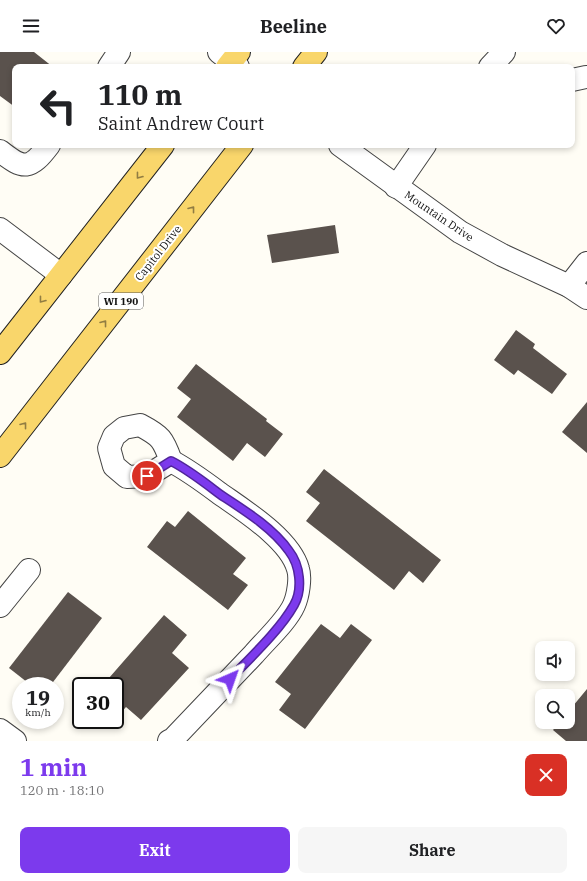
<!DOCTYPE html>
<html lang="en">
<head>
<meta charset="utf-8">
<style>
  :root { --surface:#fff; --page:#f6f6f6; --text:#202124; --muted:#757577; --accent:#7c3aed }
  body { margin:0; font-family:"IBM Plex Serif",serif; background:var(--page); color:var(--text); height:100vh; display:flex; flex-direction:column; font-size:15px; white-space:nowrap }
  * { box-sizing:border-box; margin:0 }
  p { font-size:13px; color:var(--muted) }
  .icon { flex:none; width:22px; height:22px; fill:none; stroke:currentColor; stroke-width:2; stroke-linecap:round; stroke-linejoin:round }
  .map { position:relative; height:689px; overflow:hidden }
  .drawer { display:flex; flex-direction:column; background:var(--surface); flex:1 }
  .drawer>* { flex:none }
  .guide { position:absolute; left:12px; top:12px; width:563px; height:84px; border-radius:8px; box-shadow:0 2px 6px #0003; background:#fff; color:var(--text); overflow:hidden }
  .controls { position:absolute; left:535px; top:589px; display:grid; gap:8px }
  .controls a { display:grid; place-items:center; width:40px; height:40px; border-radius:8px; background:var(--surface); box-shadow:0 2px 6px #0003; font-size:20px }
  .speed { position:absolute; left:12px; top:625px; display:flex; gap:8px; font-size:20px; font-weight:700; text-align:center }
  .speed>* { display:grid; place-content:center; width:52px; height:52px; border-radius:50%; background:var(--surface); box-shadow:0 2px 6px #0003; line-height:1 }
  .speed small { font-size:10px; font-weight:400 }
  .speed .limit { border:2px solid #111; border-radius:6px; background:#fff; color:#111 }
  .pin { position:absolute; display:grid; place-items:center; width:34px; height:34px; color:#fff; margin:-17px; border:2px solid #fff; border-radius:50%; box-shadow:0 1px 4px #0007 }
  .me { position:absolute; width:44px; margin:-22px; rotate:43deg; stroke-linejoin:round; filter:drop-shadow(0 0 3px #0008) }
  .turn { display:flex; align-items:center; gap:14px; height:84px; padding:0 20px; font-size:18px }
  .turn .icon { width:52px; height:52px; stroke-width:2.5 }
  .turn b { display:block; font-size:28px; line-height:34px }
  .round { display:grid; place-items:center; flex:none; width:42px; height:42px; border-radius:8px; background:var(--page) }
  .head { display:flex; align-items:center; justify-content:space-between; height:68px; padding:0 20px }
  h1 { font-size:24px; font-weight:800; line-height:30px; color:var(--accent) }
  .button { display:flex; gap:8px; margin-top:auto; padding:8px 20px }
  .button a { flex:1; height:46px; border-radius:8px; background:var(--accent); color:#fff; font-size:16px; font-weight:800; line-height:46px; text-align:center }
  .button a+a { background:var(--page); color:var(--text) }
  header { display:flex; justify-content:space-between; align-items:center; height:52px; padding:0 20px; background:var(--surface); font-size:18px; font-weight:800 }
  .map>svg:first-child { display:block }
</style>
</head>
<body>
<header><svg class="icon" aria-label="menu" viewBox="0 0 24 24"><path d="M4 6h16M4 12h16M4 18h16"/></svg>Beeline<svg class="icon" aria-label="heart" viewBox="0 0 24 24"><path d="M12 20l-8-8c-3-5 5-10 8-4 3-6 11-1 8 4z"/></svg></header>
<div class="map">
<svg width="587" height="689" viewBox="0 0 587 689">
  <rect width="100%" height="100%" fill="#fffdf5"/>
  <g fill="#5a524d">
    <path d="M0 0H34L53 15H15V55L0 44Z"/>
    <path d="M335 173 339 201 272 211 267 183Z"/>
    <path d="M516 278 535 292 533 296 567 322 552 342 518 318 514 323 494 308Z"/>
    <path d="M196 312 267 367 266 369 283 382 265 405 247 391 233 409 177 365 191 347 177 336Z"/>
    <path d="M587 350V401L562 380Z"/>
    <path d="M324 417 441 508 423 531 409 519 394 538 306 469 320 451 306 440Z"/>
    <path d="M188 459 246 506 233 522 248 533 228 558 147 495 167 469 175 475Z"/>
    <path d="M68 540 102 566 50 634H32L9 616Z"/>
    <path d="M164 563 187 583 172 601 189 616 141 668 126 655 115 667V634H102Z"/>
    <path d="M321 572 340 586 351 572 372 588 305 677 279 658 291 642 275 630Z"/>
    <path d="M587 637V689H566L553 678 560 670H568V660Z"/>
  </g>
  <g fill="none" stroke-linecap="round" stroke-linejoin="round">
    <g stroke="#444" stroke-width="24">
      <g id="minor">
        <path d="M219 0 238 15"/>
        <path d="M109 15 119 0"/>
        <path d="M490 15 504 0"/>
        <path d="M572 28 586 25"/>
        <path d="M340 93 460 180 502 203 569 234 587 246"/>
        <path d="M0 99C24 118 30 118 49 93"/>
        <path d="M396 135 425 93"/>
        <path d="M0 177 61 223"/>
        <path d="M569 234 587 211"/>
        <path d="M140 373C161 384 163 387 171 409L147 424 127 425 114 414 109 396 114 384 124 376Z"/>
        <path d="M0 554 29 518"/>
        <path d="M0 678 15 689"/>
        <path d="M169 689 173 687C200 659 227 630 254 602 266 588 287 569 294 553 298 544 301 526 298 517 290 487 243 458 219 441 203 429 188 418 171 409"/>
      </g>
    </g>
    <g stroke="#222" stroke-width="24">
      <g id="major">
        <path d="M227 15 239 0"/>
        <path d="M304 15 316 0"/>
        <path d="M0 301 163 93"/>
        <path d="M0 404 242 93"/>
      </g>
    </g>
    <use href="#minor" stroke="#fff" stroke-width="22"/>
    <use href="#major" stroke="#f9d66b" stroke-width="22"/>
  </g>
  <defs><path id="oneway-chevron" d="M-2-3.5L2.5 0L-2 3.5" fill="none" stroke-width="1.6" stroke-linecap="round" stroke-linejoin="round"/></defs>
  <g stroke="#917d42">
    <use href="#oneway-chevron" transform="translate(139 124) rotate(128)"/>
    <use href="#oneway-chevron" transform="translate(192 157) rotate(-52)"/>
    <use href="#oneway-chevron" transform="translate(42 248) rotate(128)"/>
    <use href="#oneway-chevron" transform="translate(104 271) rotate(-52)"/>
    <use href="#oneway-chevron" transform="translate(24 373) rotate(-52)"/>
  </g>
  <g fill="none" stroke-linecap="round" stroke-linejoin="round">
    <g stroke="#51269a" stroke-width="10">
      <path id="route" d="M147 424 171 409C189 418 205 431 221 443 244 458 273 476 289 499 300 513 303 537 294 553 280 578 250 606 230 627"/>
    </g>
    <use href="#route" stroke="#7c3aed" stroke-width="7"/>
  </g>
  <g text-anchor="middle" stroke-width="4" stroke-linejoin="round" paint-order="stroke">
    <rect fill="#fff" stroke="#585858" stroke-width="1" x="99" y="241" width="44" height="16" rx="3"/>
    <g font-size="10" font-weight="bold" fill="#111">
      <text x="121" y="253">WI 190</text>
    </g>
    <g font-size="11" fill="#111" stroke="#fff">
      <text transform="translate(439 164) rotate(34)" y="4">Mountain Drive</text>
      <text transform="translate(158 201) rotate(-52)" y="4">Capitol Drive</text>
    </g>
  </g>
</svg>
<div class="controls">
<a><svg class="icon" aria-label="sound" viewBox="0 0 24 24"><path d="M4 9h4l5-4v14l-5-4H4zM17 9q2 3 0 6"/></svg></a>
<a><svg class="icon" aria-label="search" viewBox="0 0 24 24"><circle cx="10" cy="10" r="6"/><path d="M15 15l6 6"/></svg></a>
</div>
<div class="speed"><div>19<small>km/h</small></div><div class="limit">30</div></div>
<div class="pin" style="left:147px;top:424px;background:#d93025"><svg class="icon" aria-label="arrive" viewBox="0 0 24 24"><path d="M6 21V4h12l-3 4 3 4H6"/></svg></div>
<svg class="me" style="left:230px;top:627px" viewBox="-20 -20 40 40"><path d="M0-17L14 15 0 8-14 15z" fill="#7c3aed" stroke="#fff" stroke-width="4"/></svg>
<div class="guide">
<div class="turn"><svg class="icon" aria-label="left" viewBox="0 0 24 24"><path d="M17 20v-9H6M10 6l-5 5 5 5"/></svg><div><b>110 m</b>Saint Andrew Court</div></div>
</div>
</div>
<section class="drawer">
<div class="head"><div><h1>1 min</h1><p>120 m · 18:10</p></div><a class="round" style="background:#d93025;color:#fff"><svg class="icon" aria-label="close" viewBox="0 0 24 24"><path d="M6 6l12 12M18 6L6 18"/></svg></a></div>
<div class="button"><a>Exit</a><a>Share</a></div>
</section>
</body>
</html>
